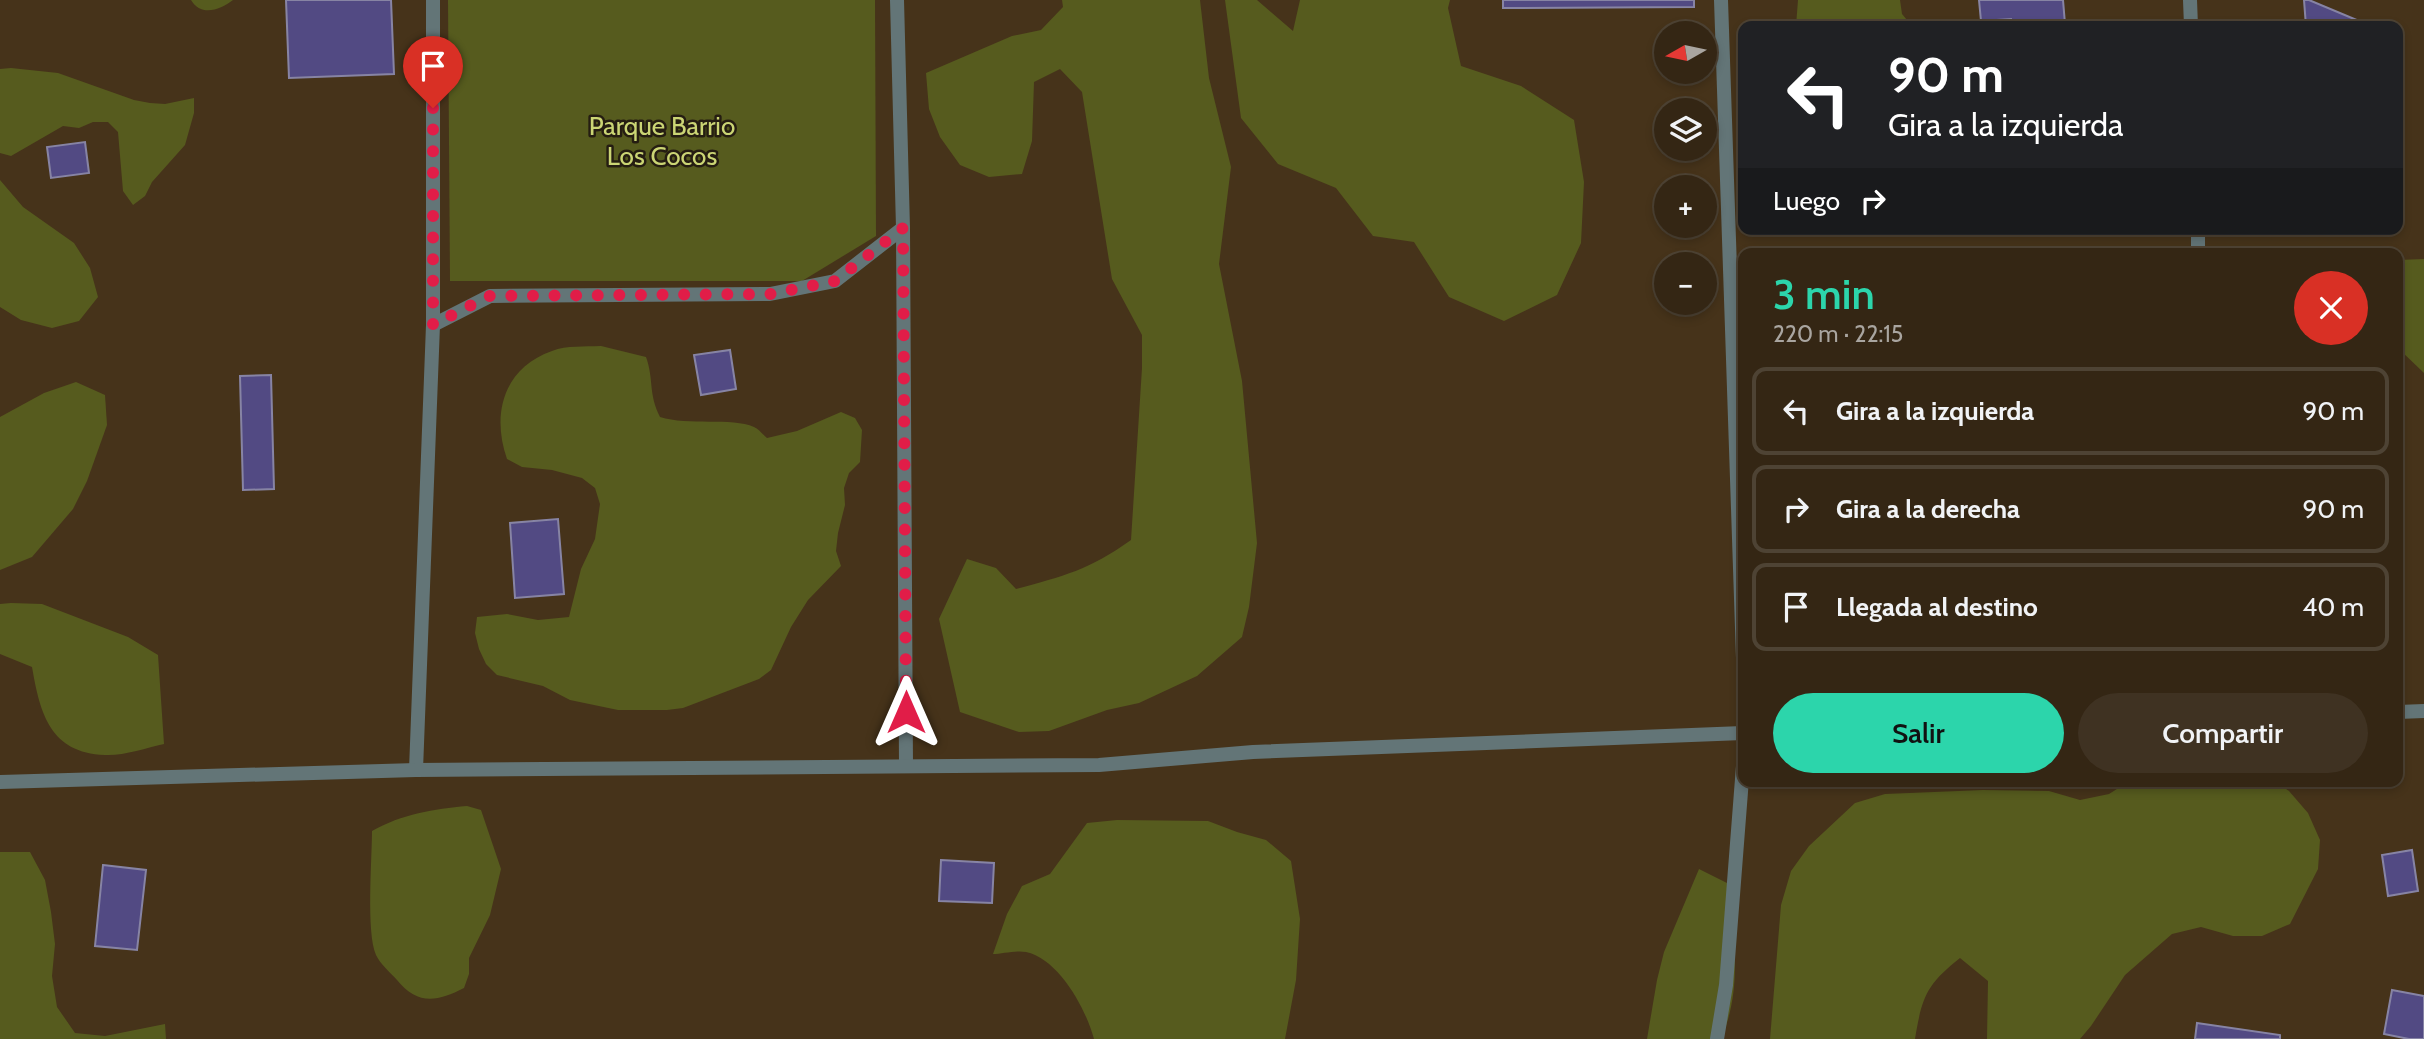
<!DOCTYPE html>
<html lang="es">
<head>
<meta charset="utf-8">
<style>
  :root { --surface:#342614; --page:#3f3222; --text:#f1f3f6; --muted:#a9a5a0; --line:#4e4334; --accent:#2cd5ab }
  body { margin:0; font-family:Cabin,sans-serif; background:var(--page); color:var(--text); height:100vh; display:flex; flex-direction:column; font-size:26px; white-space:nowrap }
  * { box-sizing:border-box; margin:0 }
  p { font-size:23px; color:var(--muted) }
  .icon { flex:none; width:38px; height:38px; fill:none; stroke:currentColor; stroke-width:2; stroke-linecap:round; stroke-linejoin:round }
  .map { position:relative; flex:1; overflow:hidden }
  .panel { position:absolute; left:1738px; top:248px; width:665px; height:539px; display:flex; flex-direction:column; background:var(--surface); border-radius:14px; box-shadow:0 4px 10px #0003,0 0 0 2px var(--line) }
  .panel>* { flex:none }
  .hud { position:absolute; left:1738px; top:21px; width:665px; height:214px; border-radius:14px; box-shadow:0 4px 10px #0003,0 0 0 2px var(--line); background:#202124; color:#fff; overflow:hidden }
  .needle { width:46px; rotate:261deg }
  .controls { position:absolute; left:1654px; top:21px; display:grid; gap:14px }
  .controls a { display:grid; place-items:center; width:63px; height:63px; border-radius:50%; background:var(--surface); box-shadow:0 4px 10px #0003,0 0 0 2px var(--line); font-size:35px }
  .pin { position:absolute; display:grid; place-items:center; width:60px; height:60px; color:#fff; margin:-72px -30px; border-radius:50% 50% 50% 0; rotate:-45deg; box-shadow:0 0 7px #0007 }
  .pin .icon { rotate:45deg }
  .me { position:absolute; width:77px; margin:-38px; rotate:0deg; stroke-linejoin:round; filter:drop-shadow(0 0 5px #0008) }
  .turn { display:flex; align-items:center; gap:24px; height:147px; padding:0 35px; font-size:32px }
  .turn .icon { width:91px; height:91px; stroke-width:2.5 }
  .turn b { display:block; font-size:49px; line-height:60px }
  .then { display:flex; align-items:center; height:66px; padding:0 35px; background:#0003; gap:14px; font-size:26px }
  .round { display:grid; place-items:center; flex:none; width:74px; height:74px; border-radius:37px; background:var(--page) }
  .headline { display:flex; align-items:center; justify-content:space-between; height:119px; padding:0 35px }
  h1 { font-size:42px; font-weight:600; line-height:52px; color:var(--accent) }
  .primary-button { display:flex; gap:14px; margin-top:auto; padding:14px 35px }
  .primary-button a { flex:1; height:80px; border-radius:42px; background:var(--accent); color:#111; font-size:28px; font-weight:600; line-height:80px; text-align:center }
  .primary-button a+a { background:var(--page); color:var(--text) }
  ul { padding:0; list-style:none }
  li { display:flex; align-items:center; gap:21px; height:88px; margin:0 14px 10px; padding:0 21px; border:4px solid var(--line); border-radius:14px }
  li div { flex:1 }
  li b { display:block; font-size:26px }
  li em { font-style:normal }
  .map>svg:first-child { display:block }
</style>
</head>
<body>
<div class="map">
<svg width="2424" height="1039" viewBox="0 0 2424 1039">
  <rect width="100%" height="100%" fill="#46331a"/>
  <g fill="#565b1e">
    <path d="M191 0H233C220 10 201 17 191 0Z"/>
    <path d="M448 0H875L876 236 802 281H450Z"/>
    <path d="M1062 0H1200L1209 78 1231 167 1219 264 1242 381 1257 543 1249 607 1242 637 1197 676 1139 703 1107 710 1049 731 1019 732 960 712 939 619 967 559 996 568 1016 589C1064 576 1089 570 1131 540L1142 368V335L1112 279 1082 92 1060 69 1034 82 1032 141 1022 174 989 177 960 165 940 137 929 109 926 73 1012 36 1041 30 1063 7Z"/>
    <path d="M1225 0H1257L1293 31 1300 0H1450L1448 8 1461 66 1521 86 1574 120 1584 182 1581 243 1557 295 1504 321 1449 297 1414 242 1373 236 1336 188 1278 164 1241 118Z"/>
    <path d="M1798 0H1900L1902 14 1912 26H1796Z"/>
    <path d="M11 68 58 73 134 100 150 103 165 104 194 98V113L185 145 152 182 145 196 133 205 123 191 118 132 108 122H93L79 128 63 126 11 156 0 153V69Z"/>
    <path d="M0 180 23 207 74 243 90 268 98 297 79 321 52 328 21 320 0 307Z"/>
    <path d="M2424 259V373L2398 348V260Z"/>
    <path d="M601 346 646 357C654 379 648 394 660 417 688 426 732 417 754 427 759 429 763 435 767 438L797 431 841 412 855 418 862 430 860 462 849 473 844 488 845 505 838 533 836 551 841 566 808 600 791 627 771 670 759 679 683 708 667 710H618L570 700 543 686 497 675 486 664 479 649 475 633 477 617 507 614 538 620 569 617 581 569 595 539 600 504 595 488 582 478 552 470 522 467 507 459C491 413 504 368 552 351 567 345 585 347 601 346Z"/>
    <path d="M76 382 105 395 107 425 87 481 73 509 32 557 0 570V417L44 393Z"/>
    <path d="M11 603 42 604 128 637 158 655 164 744C146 748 123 756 105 755 50 753 40 713 32 667L0 654V604Z"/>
    <path d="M2128 782H2275L2289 791 2308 813 2320 840 2318 869 2290 924 2262 936H2233L2201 927 2172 934 2125 975 2091 1026 2080 1039H1987L1988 981 1960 958C1926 985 1922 997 1915 1039H1770L1781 905 1791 871 1809 846 1855 803 1885 794 1983 790 2049 791 2080 800 2109 794Z"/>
    <path d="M467 806 481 810 501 869 490 915 469 958V974L464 988C437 1002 417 1005 397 980 391 973 380 964 376 955 366 932 372 859 372 831 402 814 434 809 467 806Z"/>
    <path d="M1117 820 1208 821 1237 832 1266 840 1291 861 1300 919 1296 980 1285 1039H1094C1086 1009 1059 959 1026 952 1016 950 1002 954 993 954L1007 914 1022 886 1050 874 1087 823Z"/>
    <path d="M0 852H30L45 880 51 912 55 944 52 976 57 1007 75 1033 105 1036 165 1024 166 1039H0Z"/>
    <path d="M1699 869 1727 883C1734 936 1743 988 1721 1039H1647L1657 980 1664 952Z"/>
  </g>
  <g fill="#524a83" stroke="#8784a4" stroke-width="2">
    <path d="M286 0H391L394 74 289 78Z"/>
    <path d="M1503 0H1694V7L1503 8Z"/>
    <path d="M1979 0H2063L2065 24 2012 26 2011 19 1981 21Z"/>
    <path d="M2304 0H2309L2371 26H2306Z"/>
    <path d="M85 142 89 173 51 178 47 147Z"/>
    <path d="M730 350 736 389 701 395 694 355Z"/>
    <path d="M271 375 274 489 243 490 240 376Z"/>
    <path d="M558 519 564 594 515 598 510 523Z"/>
    <path d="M2412 850 2418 891 2388 896 2382 855Z"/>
    <path d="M941 860 994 863 992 903 939 901Z"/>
    <path d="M103 865 146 870 137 950 95 946Z"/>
    <path d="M2392 990 2424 996V1039H2409L2384 1034Z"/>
    <path d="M2197 1023 2280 1035V1039H2195Z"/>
  </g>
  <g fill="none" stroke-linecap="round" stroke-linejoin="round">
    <g stroke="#637577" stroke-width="14">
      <path d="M1721 0 1743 658"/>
      <path d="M2190 0 2191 26"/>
      <path d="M903 228 906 766"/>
      <path d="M2198 229V254"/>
      <path d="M433 325 490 296 770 294 835 281 903 228 897 0"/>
      <path d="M2398 712 2424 711"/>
      <path d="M416 770 433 325V0"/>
      <path d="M0 782 416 770 1099 765 1253 752 1743 733"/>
      <path d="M1717 1039 1726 985 1743 766"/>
    </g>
  </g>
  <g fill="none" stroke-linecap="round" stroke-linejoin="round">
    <path stroke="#e11d48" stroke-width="12" stroke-dasharray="0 21.6" d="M433 108V325L489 296 770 294 835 281 903 228 906 712"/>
  </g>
  <g text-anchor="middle" stroke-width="5" stroke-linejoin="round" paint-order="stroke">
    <g font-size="26" fill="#cbd574" stroke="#251d12">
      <text x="662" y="135">Parque Barrio<tspan x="662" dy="30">Los Cocos</tspan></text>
    </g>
  </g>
</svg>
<div class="controls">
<a><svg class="needle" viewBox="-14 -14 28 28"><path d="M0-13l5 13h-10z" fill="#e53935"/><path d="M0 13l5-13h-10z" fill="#a9a5a0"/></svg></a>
<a><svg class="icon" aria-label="layers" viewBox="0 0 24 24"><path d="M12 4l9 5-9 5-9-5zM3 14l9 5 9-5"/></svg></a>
<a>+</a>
<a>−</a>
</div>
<div class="pin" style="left:433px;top:108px;background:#d93025"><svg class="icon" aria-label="arrive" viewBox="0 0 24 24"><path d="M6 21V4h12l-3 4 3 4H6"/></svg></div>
<svg class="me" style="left:906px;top:712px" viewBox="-20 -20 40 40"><path d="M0-17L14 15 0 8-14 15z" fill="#e11d48" stroke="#fff" stroke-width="4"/></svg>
<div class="hud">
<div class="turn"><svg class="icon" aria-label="left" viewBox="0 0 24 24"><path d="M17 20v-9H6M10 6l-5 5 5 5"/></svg><div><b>90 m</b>Gira a la izquierda</div></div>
<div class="then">Luego<svg class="icon" aria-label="right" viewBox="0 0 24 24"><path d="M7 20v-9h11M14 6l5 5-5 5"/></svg></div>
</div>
<section class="panel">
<div class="headline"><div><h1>3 min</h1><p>220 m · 22:15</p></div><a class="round" style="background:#d93025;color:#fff"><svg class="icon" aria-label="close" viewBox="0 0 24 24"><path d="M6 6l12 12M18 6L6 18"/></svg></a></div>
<ul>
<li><svg class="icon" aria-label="left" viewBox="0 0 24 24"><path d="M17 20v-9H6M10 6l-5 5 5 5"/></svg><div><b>Gira a la izquierda</b></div><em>90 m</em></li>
<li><svg class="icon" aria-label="right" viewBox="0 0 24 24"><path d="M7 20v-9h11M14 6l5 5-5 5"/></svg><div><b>Gira a la derecha</b></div><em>90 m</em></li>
<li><svg class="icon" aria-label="arrive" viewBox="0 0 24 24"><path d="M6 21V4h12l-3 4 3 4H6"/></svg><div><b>Llegada al destino</b></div><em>40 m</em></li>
</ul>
<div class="primary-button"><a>Salir</a><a>Compartir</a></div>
</section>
</div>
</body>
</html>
